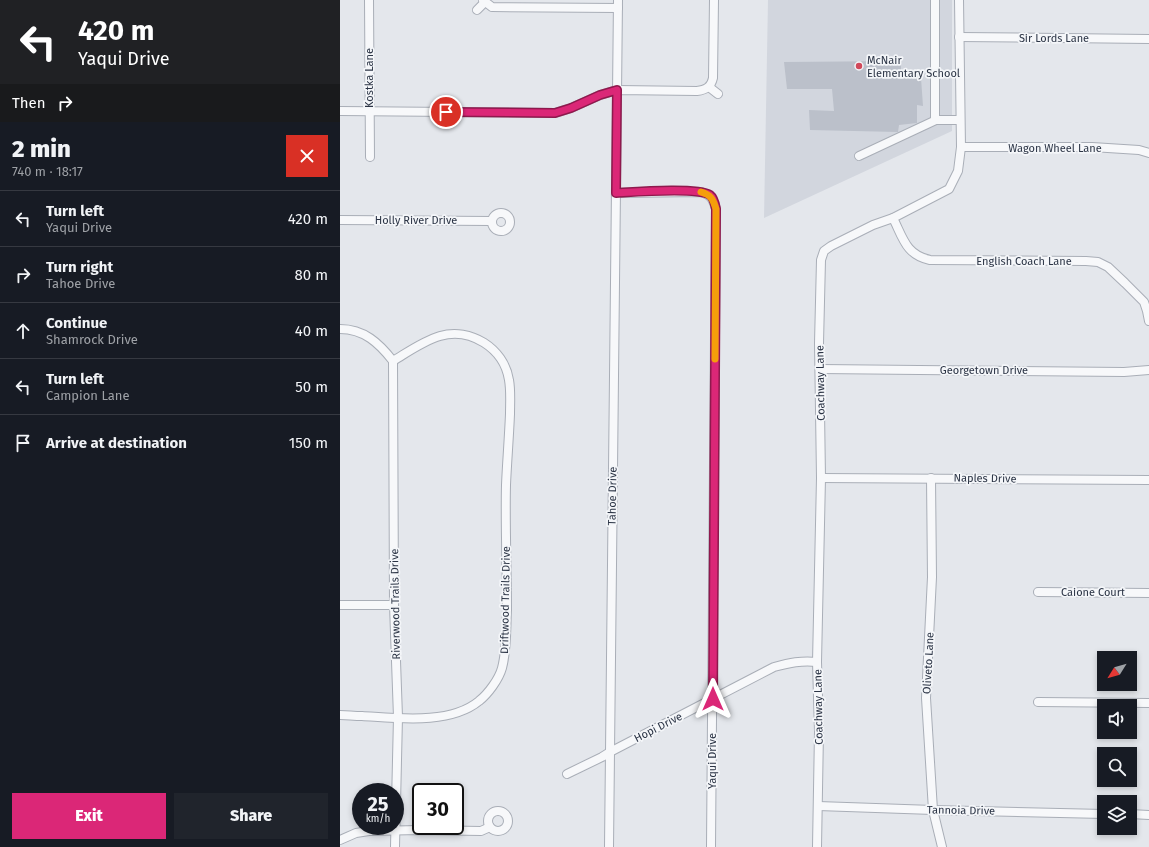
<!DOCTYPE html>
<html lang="en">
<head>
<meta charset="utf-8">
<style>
  :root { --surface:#171b24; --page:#20242c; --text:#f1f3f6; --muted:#9ea1a6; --line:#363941; --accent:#db2777 }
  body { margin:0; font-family:"Fira Sans",sans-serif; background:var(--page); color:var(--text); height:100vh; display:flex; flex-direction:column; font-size:15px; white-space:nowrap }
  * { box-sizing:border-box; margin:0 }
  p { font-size:13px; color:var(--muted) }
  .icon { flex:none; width:22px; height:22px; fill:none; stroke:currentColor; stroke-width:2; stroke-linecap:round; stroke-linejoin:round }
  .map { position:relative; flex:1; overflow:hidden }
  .sheet { display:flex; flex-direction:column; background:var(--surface); width:340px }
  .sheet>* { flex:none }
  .guide { background:#202124; color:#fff; overflow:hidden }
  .needle { width:26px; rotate:233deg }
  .buttons { position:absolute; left:757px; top:651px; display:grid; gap:8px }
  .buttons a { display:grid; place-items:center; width:40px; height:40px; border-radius:0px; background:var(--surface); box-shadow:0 2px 6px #0003; font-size:20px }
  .speed { position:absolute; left:12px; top:783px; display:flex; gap:8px; font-size:20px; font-weight:700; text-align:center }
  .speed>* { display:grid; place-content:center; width:52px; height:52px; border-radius:50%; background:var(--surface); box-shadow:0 2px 6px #0003; line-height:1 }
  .speed small { font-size:10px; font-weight:400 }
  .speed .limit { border:2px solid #111; border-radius:6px; background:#fff; color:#111 }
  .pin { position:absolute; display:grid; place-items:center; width:34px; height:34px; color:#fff; margin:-17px; border:2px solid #fff; border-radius:50%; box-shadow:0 1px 4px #0007 }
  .me { position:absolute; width:44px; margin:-22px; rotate:0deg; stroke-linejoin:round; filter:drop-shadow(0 0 3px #0008) }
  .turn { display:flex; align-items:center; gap:14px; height:84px; padding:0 12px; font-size:18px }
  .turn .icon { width:52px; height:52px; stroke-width:2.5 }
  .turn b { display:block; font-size:28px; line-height:34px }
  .then { display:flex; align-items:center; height:38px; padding:0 12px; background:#0003; gap:8px; font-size:15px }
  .round { display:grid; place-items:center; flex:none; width:42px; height:42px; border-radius:0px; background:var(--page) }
  .head { display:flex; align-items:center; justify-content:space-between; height:68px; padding:0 12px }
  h1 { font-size:24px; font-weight:800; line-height:30px }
  .primary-button { display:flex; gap:8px; margin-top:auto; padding:8px 12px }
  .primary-button a { flex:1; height:46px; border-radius:0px; background:var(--accent); color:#fff; font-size:16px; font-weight:800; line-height:46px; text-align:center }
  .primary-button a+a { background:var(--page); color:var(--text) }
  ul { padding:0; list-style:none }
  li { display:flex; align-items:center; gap:12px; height:56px; padding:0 12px; border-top:1px solid var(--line) }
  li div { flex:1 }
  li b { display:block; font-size:15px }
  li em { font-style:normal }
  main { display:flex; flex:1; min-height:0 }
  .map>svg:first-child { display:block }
</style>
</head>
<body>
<main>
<section class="sheet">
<div class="guide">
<div class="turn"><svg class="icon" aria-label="left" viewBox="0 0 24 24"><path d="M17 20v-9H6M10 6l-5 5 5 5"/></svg><div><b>420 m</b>Yaqui Drive</div></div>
<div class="then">Then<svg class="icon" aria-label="right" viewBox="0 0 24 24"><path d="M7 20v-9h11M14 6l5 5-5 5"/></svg></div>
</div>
<div class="head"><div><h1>2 min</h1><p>740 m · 18:17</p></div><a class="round" style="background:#d93025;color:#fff"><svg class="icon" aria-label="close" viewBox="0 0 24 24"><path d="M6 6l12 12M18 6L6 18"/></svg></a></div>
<ul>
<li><svg class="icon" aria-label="left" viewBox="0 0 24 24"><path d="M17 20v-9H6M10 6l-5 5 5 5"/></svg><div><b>Turn left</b><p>Yaqui Drive</p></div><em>420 m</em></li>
<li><svg class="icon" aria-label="right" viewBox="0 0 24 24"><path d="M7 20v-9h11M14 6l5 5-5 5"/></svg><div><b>Turn right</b><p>Tahoe Drive</p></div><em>80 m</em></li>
<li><svg class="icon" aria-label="ahead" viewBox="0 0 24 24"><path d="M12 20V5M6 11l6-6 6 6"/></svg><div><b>Continue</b><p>Shamrock Drive</p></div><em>40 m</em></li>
<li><svg class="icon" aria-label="left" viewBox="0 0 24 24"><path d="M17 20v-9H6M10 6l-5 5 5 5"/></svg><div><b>Turn left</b><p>Campion Lane</p></div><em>50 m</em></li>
<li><svg class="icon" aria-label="arrive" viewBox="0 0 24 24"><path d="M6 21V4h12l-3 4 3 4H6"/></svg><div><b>Arrive at destination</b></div><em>150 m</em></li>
</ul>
<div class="primary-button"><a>Exit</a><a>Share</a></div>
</section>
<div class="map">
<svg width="809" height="847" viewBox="0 0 809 847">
  <rect width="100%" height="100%" fill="#e4e7ec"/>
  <path fill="#d2d6de" d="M428 0H612V131L424 218Z"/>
  <path fill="#bbc0ca" d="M561 61V76L581 78 583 106 577 105V123L559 125 558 132 470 130 469 110 494 111 492 89H447L444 62Z"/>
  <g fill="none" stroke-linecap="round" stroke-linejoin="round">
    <g stroke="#a9aeb7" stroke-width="10">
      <g id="minor">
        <path d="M29 0 30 157"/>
        <path d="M143 0 152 7 278 8"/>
        <path d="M137 10 144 3"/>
        <path d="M619 37 809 39"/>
        <path d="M369 87 378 94"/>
        <path d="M0 111 215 113 231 108 260 95 277 90 357 91C366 90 371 87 373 78L374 0"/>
        <path d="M595 120V0"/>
        <path d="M621 147H752L799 150 809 153"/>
        <path d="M519 156 596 120H620"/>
        <path d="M276 193 361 192C371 195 373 199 376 209L371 847"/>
        <circle cx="161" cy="222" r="9"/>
        <path d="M553 218C563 238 566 255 590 260L746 261 758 262 768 267 785 283 804 302 807 311 809 321"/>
        <path d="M0 220 152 221"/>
        <path d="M0 329C24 329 39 343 53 361"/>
        <path d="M53 361 54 605 58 717 55 847"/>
        <path d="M480 369 784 372 809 370"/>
        <path d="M481 478 809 480"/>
        <path d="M591 478 592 577 586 698 593 810 602 847"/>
        <path d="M698 592 809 593"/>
        <path d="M0 605H54"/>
        <path d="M698 702 809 703"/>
        <path d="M0 715C7 715 14 716 22 716 57 718 110 725 139 701 148 694 159 679 162 668 167 649 166 629 167 610 167 568 165 527 166 485 167 462 169 438 170 414 170 403 171 391 169 380 164 348 130 327 100 336 83 341 68 352 53 361"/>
        <path d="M227 774 262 757 270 752 434 667C449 663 462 660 477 662"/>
        <path d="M478 806 593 810 764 814"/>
        <circle cx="158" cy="821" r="10"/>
        <path d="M790 814 809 815"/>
        <path d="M0 840 16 833 29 831 80 830 141 831 150 827"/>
        <path d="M269 847 278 0"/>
        <path d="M477 847 479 732 477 662 481 478 479 343 481 260 484 251 491 246 533 225 553 218 609 189 618 171 621 147 619 0"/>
      </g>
    </g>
    <use href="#minor" stroke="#f7f8fa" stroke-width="8"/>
  </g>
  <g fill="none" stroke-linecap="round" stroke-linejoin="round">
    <g stroke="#8e194d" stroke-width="10">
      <path id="route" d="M106 112 215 113 231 108 260 95 277 90 276 193C294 192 357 187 370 195 374 198 375 204 376 209L373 699"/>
    </g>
    <use href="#route" stroke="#db2777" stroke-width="7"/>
    <path stroke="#f59e0b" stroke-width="7" d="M361 192C371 195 373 199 376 209L375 359"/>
  </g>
  <circle fill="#d1495b" stroke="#f4f6f9" stroke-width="1.5" cx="519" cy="66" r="4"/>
  <g text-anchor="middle" stroke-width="3.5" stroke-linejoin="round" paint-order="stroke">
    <g font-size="11" fill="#2b3445" stroke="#f4f6f9">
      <text x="714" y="42">Sir Lords Lane</text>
      <text transform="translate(29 78) rotate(-90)" y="4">Kostka Lane</text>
      <text x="715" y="152">Wagon Wheel Lane</text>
      <text x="76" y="224">Holly River Drive</text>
      <text x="684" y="265">English Coach Lane</text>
      <text x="644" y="374">Georgetown Drive</text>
      <text transform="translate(480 383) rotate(-91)" y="4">Coachway Lane</text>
      <text transform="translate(645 478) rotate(1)" y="4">Naples Drive</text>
      <text transform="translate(272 496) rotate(-89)" y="4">Tahoe Drive</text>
      <text x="753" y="596">Caione Court</text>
      <text transform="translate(165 600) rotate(-89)" y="4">Driftwood Trails Drive</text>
      <text transform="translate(55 604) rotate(-91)" y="4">Riverwood Trails Drive</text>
      <text transform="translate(588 663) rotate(-87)" y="4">Oliveto Lane</text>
      <text transform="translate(478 707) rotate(-91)" y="4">Coachway Lane</text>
      <text transform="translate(318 727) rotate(-27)" y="4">Hopi Drive</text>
      <text transform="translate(372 761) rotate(-90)" y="4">Yaqui Drive</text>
      <text transform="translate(621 810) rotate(1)" y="4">Tannoia Drive</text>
    </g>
    <g font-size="11" fill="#2b3445" stroke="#f4f6f9" text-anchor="start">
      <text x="527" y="64">McNair<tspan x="527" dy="13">Elementary School</tspan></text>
    </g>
  </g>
</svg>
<div class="buttons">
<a><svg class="needle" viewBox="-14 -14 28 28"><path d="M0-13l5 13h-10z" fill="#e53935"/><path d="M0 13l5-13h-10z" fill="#9ea1a6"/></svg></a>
<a><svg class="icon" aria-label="sound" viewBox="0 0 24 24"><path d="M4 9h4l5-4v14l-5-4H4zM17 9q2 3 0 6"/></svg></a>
<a><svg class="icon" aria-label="search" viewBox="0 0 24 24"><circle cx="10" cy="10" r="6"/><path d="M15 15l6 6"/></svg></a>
<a><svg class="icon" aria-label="layers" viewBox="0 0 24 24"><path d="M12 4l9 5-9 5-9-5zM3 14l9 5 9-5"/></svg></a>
</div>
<div class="speed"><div>25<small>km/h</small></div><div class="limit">30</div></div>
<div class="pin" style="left:106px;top:112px;background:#d93025"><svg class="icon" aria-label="arrive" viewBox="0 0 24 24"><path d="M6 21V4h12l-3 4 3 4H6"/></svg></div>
<svg class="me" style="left:373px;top:699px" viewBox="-20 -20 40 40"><path d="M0-17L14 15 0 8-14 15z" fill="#db2777" stroke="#fff" stroke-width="4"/></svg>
</div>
</main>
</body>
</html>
